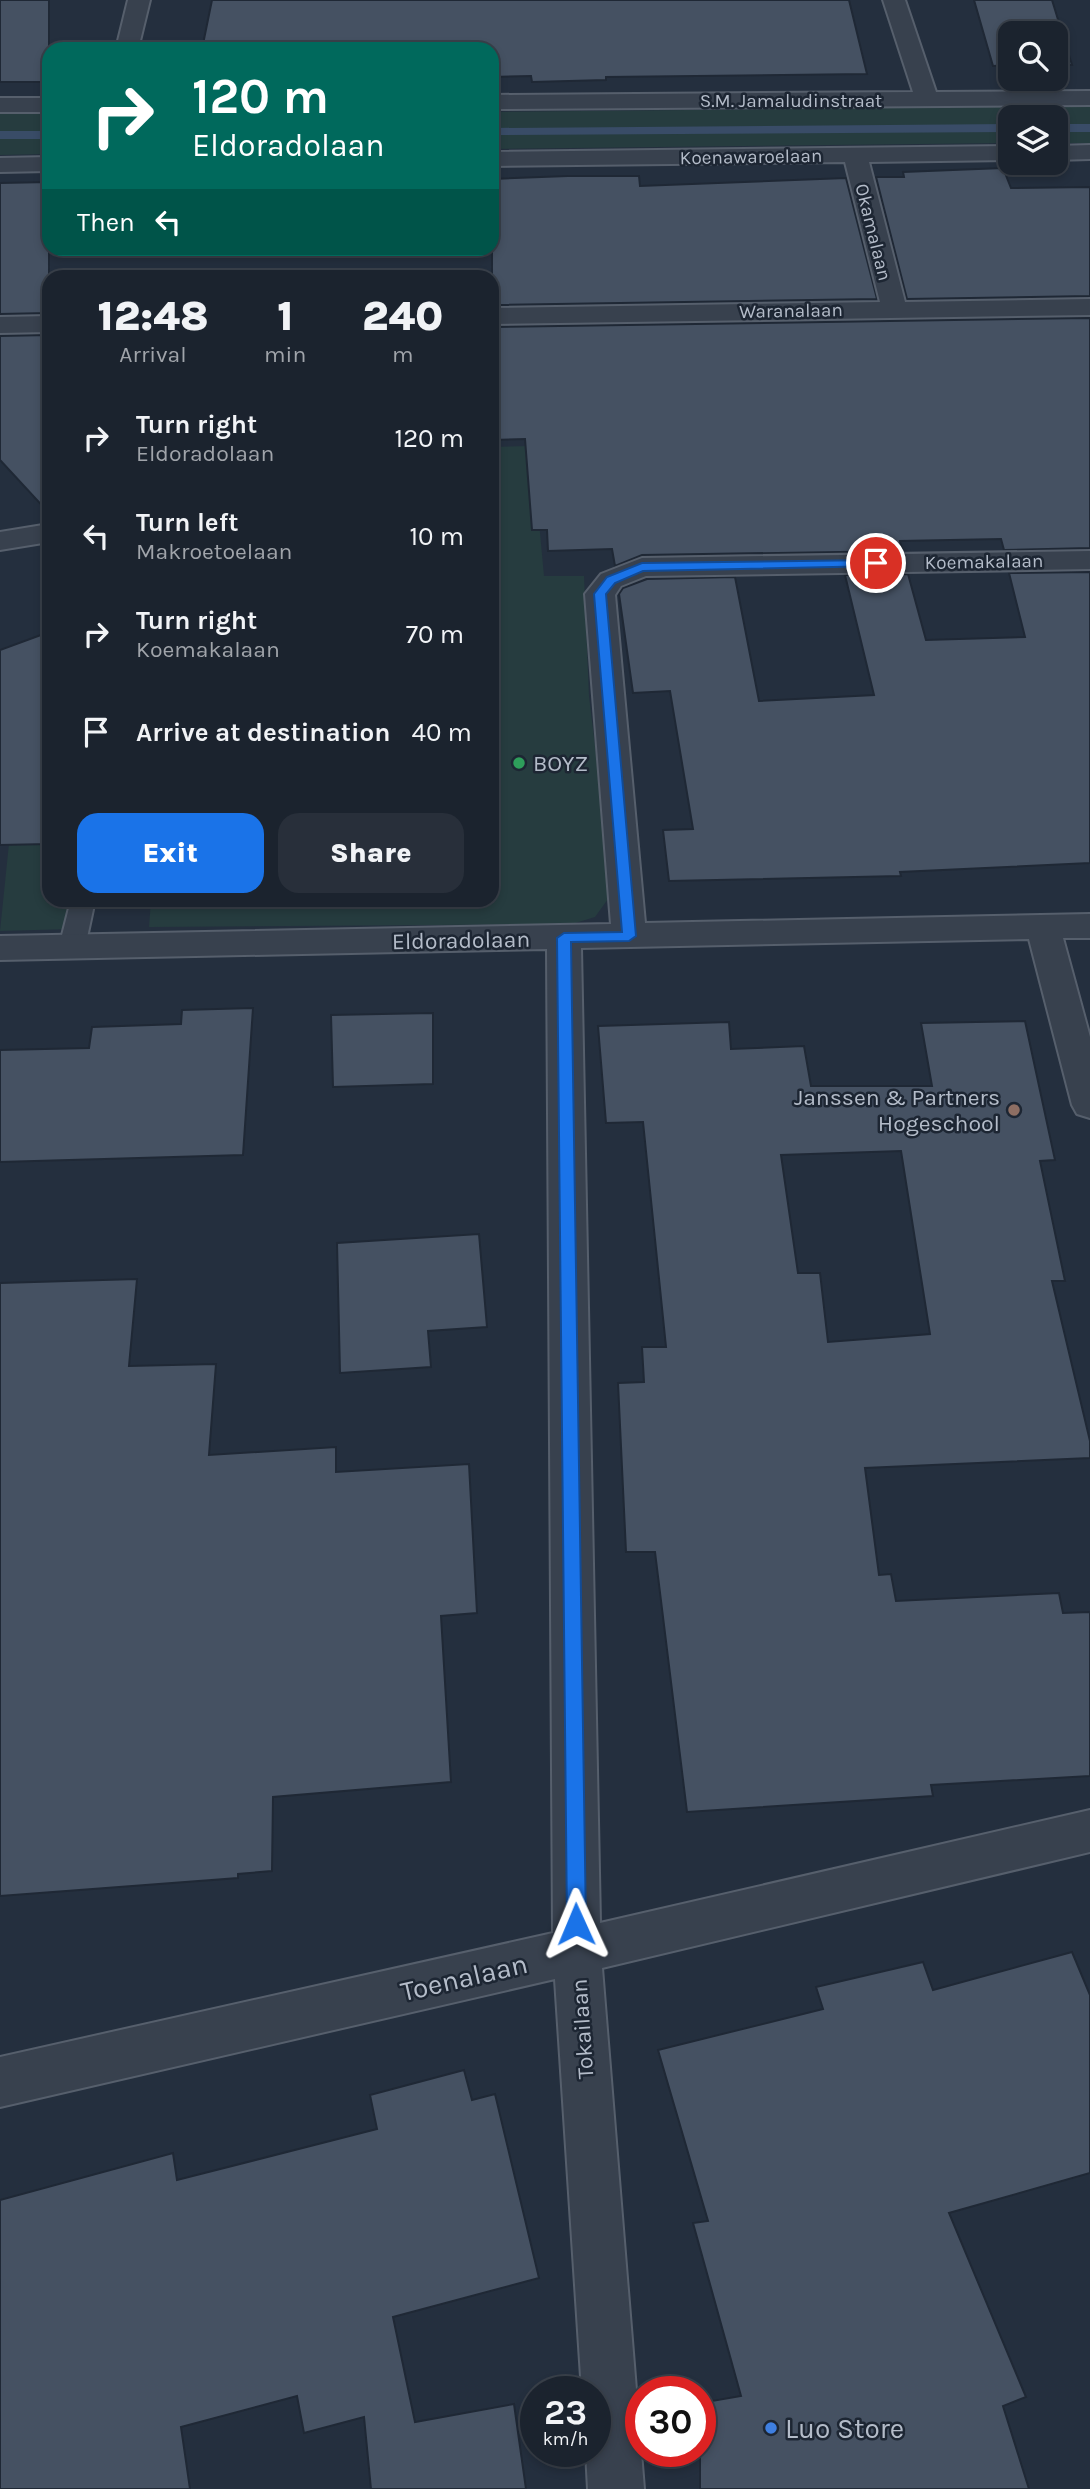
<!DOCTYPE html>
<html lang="en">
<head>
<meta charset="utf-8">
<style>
  :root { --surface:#1b232e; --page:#282f3a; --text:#f1f3f6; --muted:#a0a4aa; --line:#39404a; --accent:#1a73e8 }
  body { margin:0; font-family:Karla,sans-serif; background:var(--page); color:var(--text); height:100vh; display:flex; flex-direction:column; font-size:26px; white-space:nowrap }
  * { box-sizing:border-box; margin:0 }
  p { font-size:23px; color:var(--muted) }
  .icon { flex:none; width:38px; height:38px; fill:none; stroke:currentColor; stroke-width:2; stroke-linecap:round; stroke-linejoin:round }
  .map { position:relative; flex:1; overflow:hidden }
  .side { position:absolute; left:42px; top:270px; width:457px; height:637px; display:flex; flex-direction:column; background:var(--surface); border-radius:21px; box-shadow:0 4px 10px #0003,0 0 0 2px var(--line) }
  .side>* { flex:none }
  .banner { position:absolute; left:42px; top:42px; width:457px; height:214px; border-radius:21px; box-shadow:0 4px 10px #0003,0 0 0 2px var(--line); background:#00695c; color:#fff; overflow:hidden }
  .buttons { position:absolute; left:998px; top:21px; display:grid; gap:14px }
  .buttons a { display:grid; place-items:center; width:70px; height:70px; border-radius:14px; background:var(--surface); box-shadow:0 4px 10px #0003,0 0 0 2px var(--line); font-size:35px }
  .speed { position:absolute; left:520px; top:2376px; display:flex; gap:14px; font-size:35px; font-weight:700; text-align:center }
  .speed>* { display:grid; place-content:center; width:91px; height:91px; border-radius:50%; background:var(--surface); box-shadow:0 4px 10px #0003,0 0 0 2px var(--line); line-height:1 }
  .speed small { font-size:18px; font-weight:400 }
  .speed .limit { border:10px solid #d22; background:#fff; color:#111 }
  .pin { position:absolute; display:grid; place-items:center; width:60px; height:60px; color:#fff; margin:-30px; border:4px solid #fff; border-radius:50%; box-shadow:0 2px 7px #0007 }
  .me { position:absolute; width:77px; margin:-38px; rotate:359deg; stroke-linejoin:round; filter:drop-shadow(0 0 5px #0008) }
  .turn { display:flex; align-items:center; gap:24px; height:147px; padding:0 35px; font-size:32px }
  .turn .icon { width:91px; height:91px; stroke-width:2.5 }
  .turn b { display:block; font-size:49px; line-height:60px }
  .then { display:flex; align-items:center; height:66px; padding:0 35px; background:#0003; gap:14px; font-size:26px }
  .eta { display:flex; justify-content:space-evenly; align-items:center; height:119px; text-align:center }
  .eta b { font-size:42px; font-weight:800; line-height:49px }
  .primary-button { display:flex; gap:14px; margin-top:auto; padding:14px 35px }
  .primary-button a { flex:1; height:80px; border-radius:21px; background:var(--accent); color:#fff; font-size:28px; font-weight:800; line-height:80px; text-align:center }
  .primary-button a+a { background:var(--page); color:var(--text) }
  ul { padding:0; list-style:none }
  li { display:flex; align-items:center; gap:21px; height:98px; padding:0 35px }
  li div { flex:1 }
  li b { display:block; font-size:26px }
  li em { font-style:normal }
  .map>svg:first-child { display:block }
</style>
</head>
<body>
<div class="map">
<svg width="1090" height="2489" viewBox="0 0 1090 2489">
  <rect width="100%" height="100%" fill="#242f3e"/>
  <g fill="#263c3f">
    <path d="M1090 106V143H1055V117H1010V143L492 149V112Z"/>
    <path d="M0 114H49V154L0 155Z"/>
    <path d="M532 446 544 576H584L589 696 610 870 608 899 595 917 572 924 149 927 151 900H492V447Z"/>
    <path d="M49 746V900H80L72 929 0 931 18 756Z"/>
  </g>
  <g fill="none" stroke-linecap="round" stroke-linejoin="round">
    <g fill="#394c67" fill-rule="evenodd">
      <path d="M1010 124V132L492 135V128Z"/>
      <rect x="1055" y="124" width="35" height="8"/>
      <rect x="0" y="131" width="49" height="8"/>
    </g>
  </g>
  <g fill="#455162" stroke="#1f2835" stroke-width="2" fill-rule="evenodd">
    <rect x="0" y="0" width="49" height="82"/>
    <path d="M212 0H849L867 74 606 77V80L532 82 531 76 492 77V49H202Z"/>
    <path d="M974 0H1052L1072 65H1055V33H1010V65L993 66Z"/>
    <path d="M1003 168 1011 188 1090 187V296L907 299 876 177H904L903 172Z"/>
    <path d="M568 176H639L640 186 846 178 877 299 492 305V179Z"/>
    <path d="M49 182V313L0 314V183Z"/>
    <path d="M1090 318V548L1004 550 1001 539 900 541 902 551 642 555 615 566 612 549 548 551 547 530H532L525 439 492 440V327Z"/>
    <path d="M49 335V513L0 460V336Z"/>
    <path d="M1090 572V863L900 872 901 876 669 881 663 830 693 829 670 691 633 693 619 594 623 588 647 579 735 577 759 701 874 695 845 575 908 574 926 640 1025 637 1009 573Z"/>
    <path d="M49 632V844L0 845V650Z"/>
    <path d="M253 1008 243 1155 0 1162V1050L89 1048 92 1027 181 1024 182 1010Z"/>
    <path d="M433 1013V1084L333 1087 331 1015Z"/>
    <path d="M1025 1021 1055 1160 1040 1161 1065 1281H1052L1090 1441V1458L865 1468 879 1575 891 1574 896 1601 1059 1593 1063 1613 1090 1612V1776L931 1785 933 1796 687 1812 655 1552H626L618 1383 644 1382 642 1347H666L643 1122 606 1123 598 1026 729 1022 731 1049 804 1046 811 1086H932L921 1023ZM901 1151 930 1334 828 1342 820 1273H798L781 1155Z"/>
    <path d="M479 1234 487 1327 428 1331 431 1367 340 1373 337 1243Z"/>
    <path d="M137 1279 129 1366 216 1364 209 1455 336 1447V1472L469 1464 477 1613 441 1616 451 1782 273 1797 272 1871 238 1874V1878L0 1896V1283Z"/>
    <path d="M1072 1952 1090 1995V2173L949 2213 1026 2397 1003 2406 1029 2489H700V2403L741 2396 693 2223 708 2221 658 2050 823 2009 816 1987 923 1962 933 1990Z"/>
    <path d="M464 2070 472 2100 495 2094 539 2278 393 2317 415 2422 514 2404 526 2489H371L364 2417 304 2433 297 2396 181 2427 190 2489H0V2200L173 2153 177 2180 377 2129 370 2095Z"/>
  </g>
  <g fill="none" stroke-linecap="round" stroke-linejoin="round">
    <g stroke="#565f6c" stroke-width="4">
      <path id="service" d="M71 900H95L85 947 81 953 72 956 63 953 59 947Z"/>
    </g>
    <g stroke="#565f6c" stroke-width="4">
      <g id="minor">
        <path d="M128 0H150L138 49H116Z"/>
        <path d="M883 0H905L936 92 1090 91V105L492 109V95L913 92Z"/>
        <rect x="0" y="98" width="49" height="14"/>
        <path d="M1090 145V159L1055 160V146Z"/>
        <path d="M1010 146V160L869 162 905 302 1090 299V315L492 324V308L880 302 845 162 492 166V152Z"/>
        <path d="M49 157V171L0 172V158Z"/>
        <path d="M49 316V332L0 333V317Z"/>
        <path d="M49 524V542L0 550V532Z"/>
        <path d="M1090 551V569L646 576 621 586 615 595 645 923 1090 914V938H1063L1090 1037V1118L1077 1114 1072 1105 1029 939 581 948 600 1923 1090 1810V1852L602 1968 644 2489H588L586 2452H595V2392H582L555 1979 0 2107V2057L553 1933 547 949 0 960V936L611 924 585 594 601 574 642 558Z"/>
      </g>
    </g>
    <use href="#service" fill="#38414e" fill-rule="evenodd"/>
    <use href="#minor" fill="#38414e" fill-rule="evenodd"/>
  </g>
  <path fill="#1a73e8" stroke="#114b97" stroke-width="2" d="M876 560 880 561V566L643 571 615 583 606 594 636 936 629 941 571 942 586 1924 583 1931 576 1933 569 1931 567 1924 557 938 564 933 622 932 594 594 607 577 642 563Z"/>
  <circle fill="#2e9e5b" stroke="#1d2633" stroke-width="2.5" cx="519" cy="763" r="7"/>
  <circle fill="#8d6e63" stroke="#1d2633" stroke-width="2.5" cx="1014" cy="1110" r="7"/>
  <circle fill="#3f7fe0" stroke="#1d2633" stroke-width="2.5" cx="771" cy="2428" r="7"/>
  <g text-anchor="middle" stroke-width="5" stroke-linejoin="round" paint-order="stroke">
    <g font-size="19" fill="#b4bcc9" stroke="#1d2633">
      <text x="791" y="107">S.M. Jamaludinstraat</text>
      <text transform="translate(751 156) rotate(-1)" y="7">Koenawaroelaan</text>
      <text transform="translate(874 232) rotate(76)" y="7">Okamalaan</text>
      <text transform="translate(791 310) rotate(-1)" y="7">Waranalaan</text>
      <text transform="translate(984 561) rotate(-1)" y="7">Koemakalaan</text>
    </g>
    <g font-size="23" fill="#b4bcc9" stroke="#1d2633" text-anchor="start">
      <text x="533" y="771">BOYZ</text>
      <text x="1000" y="1105" text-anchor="end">Janssen &amp; Partners<tspan x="1000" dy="26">Hogeschool</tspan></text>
    </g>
    <g font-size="23" fill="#b4bcc9" stroke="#1d2633">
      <text transform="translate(461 940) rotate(-1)" y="8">Eldoradolaan</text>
      <text transform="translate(582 2029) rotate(-94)" y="8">Tokailaan</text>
    </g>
    <g font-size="28" fill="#b4bcc9" stroke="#1d2633">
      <text transform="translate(464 1977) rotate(-13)" y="10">Toenalaan</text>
    </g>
    <g font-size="28" fill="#b4bcc9" stroke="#1d2633" text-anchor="start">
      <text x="785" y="2438">Luo Store</text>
    </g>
  </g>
</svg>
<div class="buttons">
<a><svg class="icon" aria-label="search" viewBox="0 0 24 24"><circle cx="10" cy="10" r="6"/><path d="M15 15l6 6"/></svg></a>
<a><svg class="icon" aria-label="layers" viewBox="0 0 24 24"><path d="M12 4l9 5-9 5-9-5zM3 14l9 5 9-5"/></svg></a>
</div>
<div class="speed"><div>23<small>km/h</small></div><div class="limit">30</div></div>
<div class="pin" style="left:876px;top:563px;background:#d93025"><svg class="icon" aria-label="arrive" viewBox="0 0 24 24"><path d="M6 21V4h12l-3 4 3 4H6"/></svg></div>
<svg class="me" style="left:576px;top:1924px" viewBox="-20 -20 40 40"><path d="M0-17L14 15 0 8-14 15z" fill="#1a73e8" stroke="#fff" stroke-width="4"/></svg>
<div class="banner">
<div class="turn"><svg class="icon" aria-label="right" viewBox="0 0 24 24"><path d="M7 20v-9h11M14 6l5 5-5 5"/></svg><div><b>120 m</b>Eldoradolaan</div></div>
<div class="then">Then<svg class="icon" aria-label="left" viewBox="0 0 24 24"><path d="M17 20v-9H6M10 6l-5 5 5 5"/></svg></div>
</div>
<section class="side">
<div class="eta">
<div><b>12:48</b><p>Arrival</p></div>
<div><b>1</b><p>min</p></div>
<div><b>240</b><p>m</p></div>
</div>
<ul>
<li><svg class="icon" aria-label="right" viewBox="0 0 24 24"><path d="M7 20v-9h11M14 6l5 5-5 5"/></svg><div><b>Turn right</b><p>Eldoradolaan</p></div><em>120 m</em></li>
<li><svg class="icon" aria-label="left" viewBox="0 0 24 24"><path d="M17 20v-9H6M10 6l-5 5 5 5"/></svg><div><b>Turn left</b><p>Makroetoelaan</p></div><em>10 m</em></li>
<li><svg class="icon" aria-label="right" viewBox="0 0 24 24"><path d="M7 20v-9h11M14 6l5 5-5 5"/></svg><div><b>Turn right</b><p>Koemakalaan</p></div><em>70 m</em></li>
<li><svg class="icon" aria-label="arrive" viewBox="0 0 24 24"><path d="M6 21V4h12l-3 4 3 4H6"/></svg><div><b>Arrive at destination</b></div><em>40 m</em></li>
</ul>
<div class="primary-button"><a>Exit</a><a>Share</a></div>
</section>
</div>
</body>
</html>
